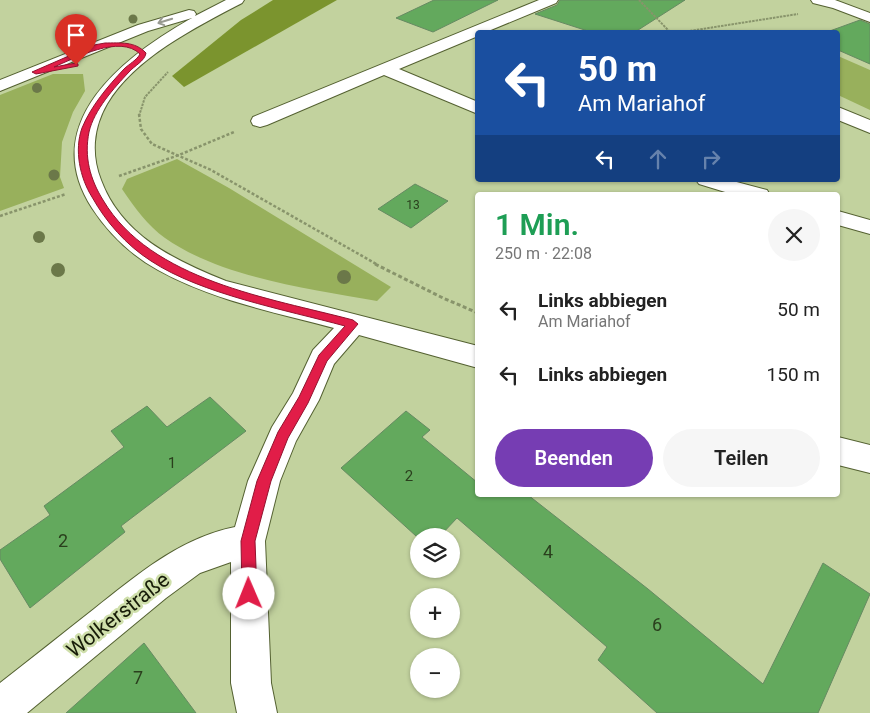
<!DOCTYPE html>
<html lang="de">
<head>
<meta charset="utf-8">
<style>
  :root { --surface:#fff; --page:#f6f6f6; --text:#222; --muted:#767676; --accent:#763db3 }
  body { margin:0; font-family:Roboto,sans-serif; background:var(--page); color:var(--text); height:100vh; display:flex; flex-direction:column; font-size:19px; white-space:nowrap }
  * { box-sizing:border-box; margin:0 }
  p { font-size:16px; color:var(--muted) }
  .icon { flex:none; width:28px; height:28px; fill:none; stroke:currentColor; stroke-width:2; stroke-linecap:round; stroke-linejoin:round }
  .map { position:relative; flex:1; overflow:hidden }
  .panel { position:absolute; left:475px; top:192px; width:365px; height:305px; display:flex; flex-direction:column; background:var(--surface); border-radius:5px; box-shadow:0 1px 4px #0004 }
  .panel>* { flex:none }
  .banner { position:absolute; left:475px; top:30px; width:365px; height:152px; border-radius:5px; box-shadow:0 1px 4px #0004; background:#1a4fa0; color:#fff; overflow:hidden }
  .buttons { position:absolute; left:410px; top:528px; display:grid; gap:10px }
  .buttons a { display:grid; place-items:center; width:50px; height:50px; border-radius:50%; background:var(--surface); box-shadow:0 1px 4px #0004; font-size:25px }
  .pin { position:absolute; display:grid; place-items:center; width:42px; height:42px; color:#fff; margin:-51px -21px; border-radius:50% 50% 50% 0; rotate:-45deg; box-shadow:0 0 5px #0007 }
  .pin .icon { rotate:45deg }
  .me { position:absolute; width:55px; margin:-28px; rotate:359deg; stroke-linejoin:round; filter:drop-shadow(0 0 4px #0008) }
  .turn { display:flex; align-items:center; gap:18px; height:105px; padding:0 20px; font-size:22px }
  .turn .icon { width:65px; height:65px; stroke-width:2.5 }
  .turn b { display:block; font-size:35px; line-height:42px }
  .lanes { display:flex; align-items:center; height:48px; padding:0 20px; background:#0003; justify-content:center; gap:25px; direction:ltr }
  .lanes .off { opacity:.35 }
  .round { display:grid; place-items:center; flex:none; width:52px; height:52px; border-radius:26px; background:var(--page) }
  .overview { display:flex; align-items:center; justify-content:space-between; height:85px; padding:0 20px }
  h1 { font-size:30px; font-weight:600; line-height:38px; color:#1e9e55 }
  .cta { display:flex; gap:10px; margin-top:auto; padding:10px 20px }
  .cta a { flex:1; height:58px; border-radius:30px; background:var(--accent); color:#fff; font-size:20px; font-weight:600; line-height:58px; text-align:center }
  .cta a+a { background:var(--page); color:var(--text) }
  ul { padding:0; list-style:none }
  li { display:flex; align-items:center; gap:15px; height:65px; padding:0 20px }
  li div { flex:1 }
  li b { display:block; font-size:19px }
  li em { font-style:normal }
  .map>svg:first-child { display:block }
</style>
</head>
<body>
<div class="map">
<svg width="870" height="713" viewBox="0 0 870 713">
  <rect width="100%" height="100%" fill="#c2d29e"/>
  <g fill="#98b05c">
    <path d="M838 56 870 70V110L838 95Z"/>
    <path d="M53 74H83L85 91 73 112 62 142 60 177 64 188 0 211V95Z"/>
    <path d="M177 159 229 188 391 287 377 301C310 289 222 278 165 238 148 226 134 207 122 189L127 179Z"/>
  </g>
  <path fill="#7b942e" d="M273 0H337L184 87 172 76 241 20Z"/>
  <g fill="#63a95d" stroke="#668a62">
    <path d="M434 0H498L433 32 396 18Z"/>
    <path d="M560 0H685L635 32H591L535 14 557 5Z"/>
    <path d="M860 20 870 24V64L838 50V32H827Z"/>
    <path d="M415 184 448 201 411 228 378 209Z"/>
    <path d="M210 397 246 431 121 526 125 532 30 608 0 559V550L50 515 44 506 124 447 111 431 147 406 167 427Z"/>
    <path d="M406 411 430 430 422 437 478 483V495H528L648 589 763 684 823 563 870 594 818 713H657L598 660 607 647 457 518 440 536H416L341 468Z"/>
    <path d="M144 643 196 713H66Z"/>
  </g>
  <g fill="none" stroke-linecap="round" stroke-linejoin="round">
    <g stroke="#546131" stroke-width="2">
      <g id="minor">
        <path d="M226 0H244L242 3C196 27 134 58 107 104 93 128 91 155 101 180 122 236 174 260 226 281L478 346V368L359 335 334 364 319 400 296 441 280 481 265 541 271 683 277 713H237L231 683V562L200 573 166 598 27 713H0V683C31 659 62 634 94 609 137 575 180 538 235 527L248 481 272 427 293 393 313 350 334 328C274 312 212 300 158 270 131 255 109 234 92 208 37 123 124 56 192 18L148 31 0 91V80L138 25 189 10 194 11 196 14 195 16Z"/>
        <path d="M539 0H558L556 3 486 32H478V36L399 69 478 102V114L384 75 267 125 260 127 253 125 251 121 253 117Z"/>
        <path d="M811 0H835L870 13V22L833 8 813 3Z"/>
        <path d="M838 107 870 120V133L838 120Z"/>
        <path d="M696 180H729L767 190 770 195H735L699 184Z"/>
        <path d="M838 211 870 220V234L838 225Z"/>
        <path d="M838 437 870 445V473L838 465Z"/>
      </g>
    </g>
    <g stroke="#88946b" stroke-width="2" stroke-dasharray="2.5 1" stroke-linecap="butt">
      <path d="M639 0 670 32"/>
      <path d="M683 32 798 14"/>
      <path d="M139 116 145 97 168 72"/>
    </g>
    <g stroke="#88946b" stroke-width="2.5" stroke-dasharray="3 2" stroke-linecap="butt">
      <path d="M139 114 141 129 152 144 211 170 378 265"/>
      <path d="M119 176 179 155 234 132"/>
      <path d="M0 216 66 194"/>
    </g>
    <path stroke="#88946b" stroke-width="3" stroke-dasharray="4 2.5" stroke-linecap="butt" d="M375 264 443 298 478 313"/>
    <use href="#minor" fill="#fff" fill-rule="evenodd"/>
  </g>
  <g fill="#6b7849">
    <circle cx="133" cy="19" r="4.5"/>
    <circle cx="37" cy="88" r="5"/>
    <circle cx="54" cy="175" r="5.5"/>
    <circle cx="39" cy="237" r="6"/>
    <circle cx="58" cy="270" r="7"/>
    <circle cx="344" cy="277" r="7"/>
  </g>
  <defs><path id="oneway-shaft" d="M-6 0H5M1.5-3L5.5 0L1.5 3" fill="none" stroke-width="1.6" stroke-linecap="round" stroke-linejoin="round" transform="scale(1.25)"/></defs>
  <use stroke="#979990" href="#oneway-shaft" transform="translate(165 21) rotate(163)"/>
  <path fill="#e11d48" stroke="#92132f" d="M105 43C120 43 135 41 146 53 145 61 134 66 129 72 114 88 94 110 89 132 84 157 90 179 103 200 151 281 270 298 353 320L358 324 327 361 308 403 288 438 271 481 255 541 257 594 254 600 249 602 244 600 242 594 241 541 257 481 278 432 299 397 319 355 345 326C286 310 201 294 151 261 126 245 106 222 92 197 80 178 74 150 82 128 91 106 108 86 124 69 129 64 137 60 140 54 120 34 75 58 54 67L76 63 78 64V66L36 74 32 72 94 45Z"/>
  <g text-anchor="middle" stroke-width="5" stroke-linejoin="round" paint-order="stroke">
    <g font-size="12" fill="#2a3f1d">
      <text x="413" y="209">13</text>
    </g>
    <g font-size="15" fill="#2a3f1d">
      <text x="172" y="468">1</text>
      <text x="409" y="481">2</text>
    </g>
    <g font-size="18" fill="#2a3f1d">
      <text x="63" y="547">2</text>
      <text x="548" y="558">4</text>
      <text x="657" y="631">6</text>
      <text x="138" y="684">7</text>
    </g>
    <g font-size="21" fill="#171c08" stroke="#cfdfab">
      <text transform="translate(118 615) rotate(-38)" y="7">Wolkerstraße</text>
    </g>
  </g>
</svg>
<div class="buttons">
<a><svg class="icon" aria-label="layers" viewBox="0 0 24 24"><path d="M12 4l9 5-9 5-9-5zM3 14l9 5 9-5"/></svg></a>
<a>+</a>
<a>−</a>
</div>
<div class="pin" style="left:76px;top:65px;background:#d93025"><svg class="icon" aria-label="arrive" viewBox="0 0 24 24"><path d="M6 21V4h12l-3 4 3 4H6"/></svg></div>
<svg class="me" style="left:249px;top:594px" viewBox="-20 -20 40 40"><circle r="19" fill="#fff"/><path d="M0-13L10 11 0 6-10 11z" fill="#e11d48"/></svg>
<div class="banner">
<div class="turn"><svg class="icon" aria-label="left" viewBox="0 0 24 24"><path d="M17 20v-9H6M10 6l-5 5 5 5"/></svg><div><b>50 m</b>Am Mariahof</div></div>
<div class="lanes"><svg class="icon" aria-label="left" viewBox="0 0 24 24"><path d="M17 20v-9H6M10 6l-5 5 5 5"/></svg><svg class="icon off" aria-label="ahead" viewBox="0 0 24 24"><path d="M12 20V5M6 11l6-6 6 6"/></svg><svg class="icon off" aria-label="right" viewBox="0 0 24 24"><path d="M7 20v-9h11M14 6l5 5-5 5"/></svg></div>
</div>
<section class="panel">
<div class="overview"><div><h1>1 Min.</h1><p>250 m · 22:08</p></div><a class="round"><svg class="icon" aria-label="close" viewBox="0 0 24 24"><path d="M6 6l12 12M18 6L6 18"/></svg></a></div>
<ul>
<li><svg class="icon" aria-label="left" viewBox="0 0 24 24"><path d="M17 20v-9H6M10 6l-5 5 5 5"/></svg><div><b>Links abbiegen</b><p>Am Mariahof</p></div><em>50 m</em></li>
<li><svg class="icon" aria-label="left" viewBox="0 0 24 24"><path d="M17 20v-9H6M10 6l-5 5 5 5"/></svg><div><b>Links abbiegen</b></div><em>150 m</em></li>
</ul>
<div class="cta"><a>Beenden</a><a>Teilen</a></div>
</section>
</div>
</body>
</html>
